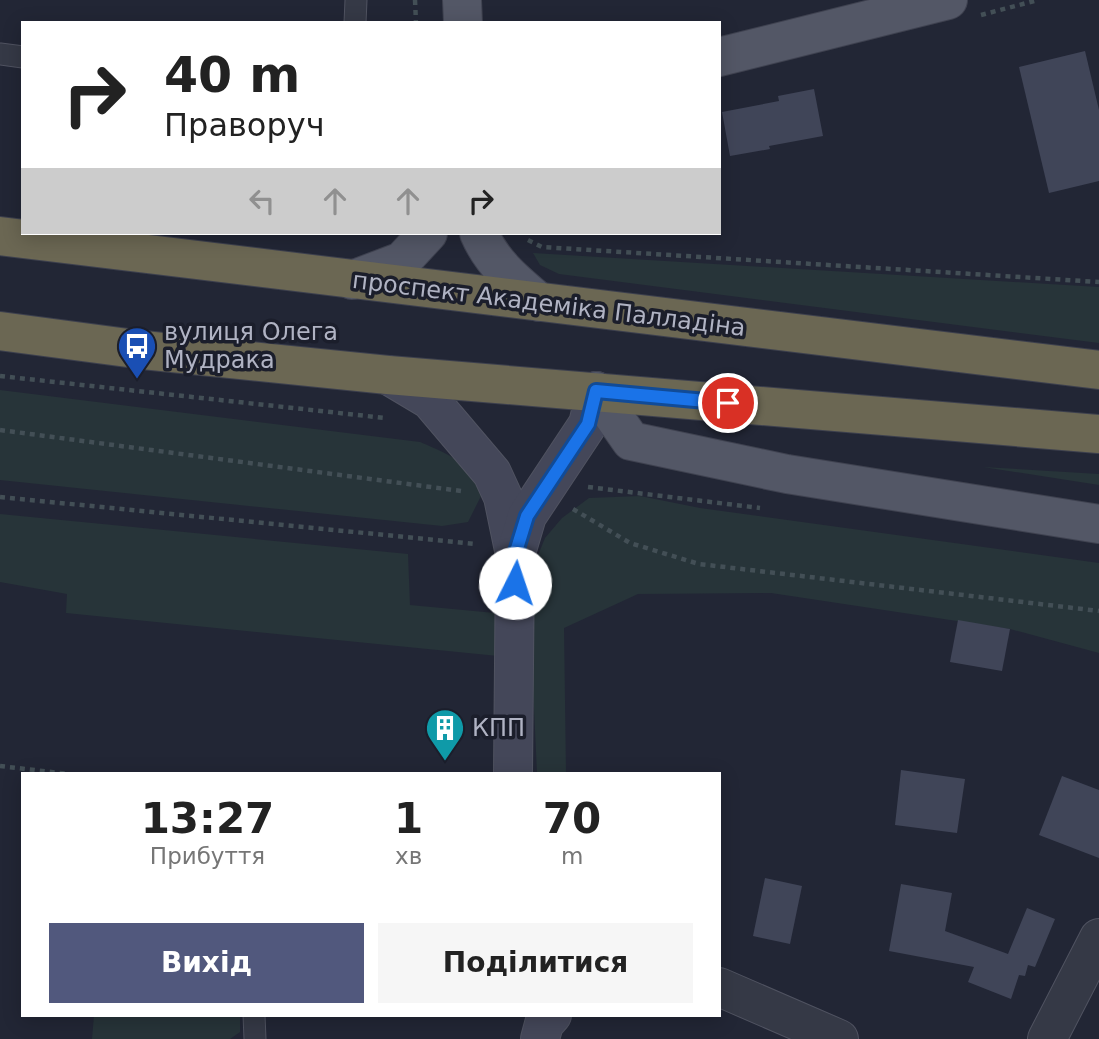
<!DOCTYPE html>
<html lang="uk">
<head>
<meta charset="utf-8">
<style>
  :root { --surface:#fff; --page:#f6f6f6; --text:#222; --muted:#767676; --accent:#51587d }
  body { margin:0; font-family:"DejaVu Sans",sans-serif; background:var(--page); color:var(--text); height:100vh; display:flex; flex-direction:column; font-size:26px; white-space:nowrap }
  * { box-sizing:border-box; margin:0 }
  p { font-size:23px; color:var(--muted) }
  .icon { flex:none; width:38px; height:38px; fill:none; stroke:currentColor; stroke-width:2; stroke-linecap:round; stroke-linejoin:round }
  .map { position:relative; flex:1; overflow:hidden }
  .sheet { position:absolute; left:21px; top:772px; width:700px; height:245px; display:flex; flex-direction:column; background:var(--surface); border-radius:0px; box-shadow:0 4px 18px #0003 }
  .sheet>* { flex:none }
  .hud { position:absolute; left:21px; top:21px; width:700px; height:214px; border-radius:0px; box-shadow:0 4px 18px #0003; background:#fff; color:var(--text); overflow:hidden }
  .pin { position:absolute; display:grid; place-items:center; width:60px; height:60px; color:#fff; margin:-30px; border:4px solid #fff; border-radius:50%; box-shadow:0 2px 7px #0007 }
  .me { position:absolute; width:77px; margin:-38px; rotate:4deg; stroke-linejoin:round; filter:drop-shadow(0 0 5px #0008) }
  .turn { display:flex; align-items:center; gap:24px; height:147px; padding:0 28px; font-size:32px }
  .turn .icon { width:91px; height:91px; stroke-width:2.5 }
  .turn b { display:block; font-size:49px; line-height:60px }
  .lanes { display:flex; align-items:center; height:66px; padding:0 28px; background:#0003; justify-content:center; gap:35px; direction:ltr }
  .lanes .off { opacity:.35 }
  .eta { display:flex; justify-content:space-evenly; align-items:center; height:119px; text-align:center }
  .eta b { font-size:42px; font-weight:700; line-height:49px }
  .cta { display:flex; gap:14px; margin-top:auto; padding:14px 28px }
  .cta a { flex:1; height:80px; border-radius:0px; background:var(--accent); color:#fff; font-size:28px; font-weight:700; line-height:80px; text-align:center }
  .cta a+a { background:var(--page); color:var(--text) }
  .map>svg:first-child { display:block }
</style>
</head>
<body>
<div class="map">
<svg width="1099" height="1039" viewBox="0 0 1099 1039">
  <rect width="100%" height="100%" fill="#222635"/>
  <g fill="#273439">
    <path d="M533 253 1099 287V343L559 274 540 265Z"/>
    <path d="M0 390 420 442C453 456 467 461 481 496L468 522 442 526 0 480Z"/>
    <path d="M983 467 1099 474V485Z"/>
    <path d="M640 496 700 508 1099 563V653L1010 629 771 593 638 594 564 628 566 773H537L528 580 545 538 562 518 589 498Z"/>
    <path d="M0 514 408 554 410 605 495 613 498 656 66 613 67 594 0 582Z"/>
    <path d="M94 1015H240V1032L230 1039H92Z"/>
  </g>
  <g fill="#404558">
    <path d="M1085 51 1099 110V181L1049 193 1019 67Z"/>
    <path d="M814 89 823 136 769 146 770 149 730 156 722 112 779 101 778 96Z"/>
    <path d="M958 620 1010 629 1002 671 950 662Z"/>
    <path d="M901 770 965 779 957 833 895 825Z"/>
    <path d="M1062 776 1099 790V858L1039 835Z"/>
    <path d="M765 878 802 886 790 944 753 936Z"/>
    <path d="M901 884 952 893 945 931 1008 954 1027 908 1055 919 1035 967 1028 965 1025 976 1019 975 1011 999 968 982 974 967 889 951Z"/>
  </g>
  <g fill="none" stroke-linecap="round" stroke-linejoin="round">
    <g stroke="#505361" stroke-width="23">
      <g id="lane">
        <path d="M355 23 356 0"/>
        <path d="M0 54 23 57"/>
        <path d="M254 1015 255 1039"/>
      </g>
    </g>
    <g stroke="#505361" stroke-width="40">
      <g id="street">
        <path d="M719 987 839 1039"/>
        <path d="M1047 1039 1099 938"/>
      </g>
    </g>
    <g stroke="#505361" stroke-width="40">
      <g id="secondary">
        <path d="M388 375 430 400 492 473 503 497 515 555 513 774"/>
        <path d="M516 553 527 516 588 424 596 391"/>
        <path d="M540 1039 544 1024 552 1015"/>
      </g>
    </g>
    <g stroke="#3f4250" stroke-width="40">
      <g id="primary">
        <path d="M462 0 463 23"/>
        <path d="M719 57 948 0"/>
        <path d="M479 233C492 263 514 281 539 302"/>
        <path d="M352 280 402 261 428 233"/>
        <path d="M596 391 631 441 787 474 1099 524"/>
      </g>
    </g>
    <g stroke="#3d404e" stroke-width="40">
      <g id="highway">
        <path d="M0 236 1099 370"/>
        <path d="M0 331 143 350 388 375 1099 434"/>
      </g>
    </g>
    <g stroke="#434f56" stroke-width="4.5" stroke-dasharray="5 5" stroke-linecap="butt">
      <path d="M415 0 416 23"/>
      <path d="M981 15 1038 0"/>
      <path d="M528 240 542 247 1099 282"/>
      <path d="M0 376 385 418"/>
      <path d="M0 430 461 491"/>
      <path d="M588 487 760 508"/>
      <path d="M0 497 476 544"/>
      <path d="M573 509 630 543 699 564 1099 611"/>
      <path d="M0 766 68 774"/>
    </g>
    <use href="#lane" stroke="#353946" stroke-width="21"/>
    <use href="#street" stroke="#353946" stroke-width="38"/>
    <use href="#secondary" stroke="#444759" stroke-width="38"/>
    <use href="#primary" stroke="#535766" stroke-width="38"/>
    <use href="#highway" stroke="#6b6753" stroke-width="38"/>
  </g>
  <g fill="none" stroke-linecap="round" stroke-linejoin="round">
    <g stroke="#114b97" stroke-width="18">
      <path id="route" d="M515 583V555L527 516 588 424 596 391 728 403"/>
    </g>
    <use href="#route" stroke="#1a73e8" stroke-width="12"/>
  </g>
  <defs>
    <g id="bus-pin" transform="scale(2.0125)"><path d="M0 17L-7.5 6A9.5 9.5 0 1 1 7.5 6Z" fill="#1a4fb4" stroke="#1b1e2b"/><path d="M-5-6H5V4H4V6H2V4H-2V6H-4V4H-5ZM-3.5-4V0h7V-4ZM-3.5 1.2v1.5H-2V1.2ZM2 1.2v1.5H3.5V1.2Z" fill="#fff"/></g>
    <g id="building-pin" transform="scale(2.0125)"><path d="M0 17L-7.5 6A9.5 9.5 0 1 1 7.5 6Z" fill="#0f9aa8" stroke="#1b1e2b"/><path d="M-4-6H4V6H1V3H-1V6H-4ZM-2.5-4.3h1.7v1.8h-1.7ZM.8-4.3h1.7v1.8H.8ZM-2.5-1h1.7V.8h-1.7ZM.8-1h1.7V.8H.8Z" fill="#fff"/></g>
  </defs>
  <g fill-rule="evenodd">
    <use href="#bus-pin" x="137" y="346"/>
    <use href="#building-pin" x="445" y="728"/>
  </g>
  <g text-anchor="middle" stroke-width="7" stroke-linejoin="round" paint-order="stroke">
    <g font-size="24" fill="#b0b3c3" stroke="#1b1e2b">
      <text transform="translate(549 304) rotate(7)" y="8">проспект Академіка Палладіна</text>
    </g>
    <g font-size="24" fill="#b0b3c3" stroke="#1b1e2b" text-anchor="start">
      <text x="164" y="340">вулиця Олега<tspan x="164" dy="28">Мудрака</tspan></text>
      <text x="472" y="736">КПП</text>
    </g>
  </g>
</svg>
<div class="pin" style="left:728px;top:403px;background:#d93025"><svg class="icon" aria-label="arrive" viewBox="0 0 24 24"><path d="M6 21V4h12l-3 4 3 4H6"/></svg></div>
<svg class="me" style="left:515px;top:583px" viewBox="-20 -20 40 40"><circle r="19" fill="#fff"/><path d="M0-13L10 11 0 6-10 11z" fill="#1a73e8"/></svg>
<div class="hud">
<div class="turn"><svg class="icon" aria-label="right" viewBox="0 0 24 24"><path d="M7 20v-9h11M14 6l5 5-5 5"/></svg><div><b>40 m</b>Праворуч</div></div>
<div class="lanes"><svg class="icon off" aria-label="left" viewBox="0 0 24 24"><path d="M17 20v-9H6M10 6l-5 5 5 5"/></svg><svg class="icon off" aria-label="ahead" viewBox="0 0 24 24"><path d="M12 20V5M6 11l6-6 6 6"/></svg><svg class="icon off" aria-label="ahead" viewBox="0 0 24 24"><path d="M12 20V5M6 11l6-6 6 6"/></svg><svg class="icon" aria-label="right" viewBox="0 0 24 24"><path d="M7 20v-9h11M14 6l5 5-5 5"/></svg></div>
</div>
<section class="sheet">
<div class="eta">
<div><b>13:27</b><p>Прибуття</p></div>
<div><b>1</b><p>хв</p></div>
<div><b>70</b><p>m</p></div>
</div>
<div class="cta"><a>Вихід</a><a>Поділитися</a></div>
</section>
</div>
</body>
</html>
